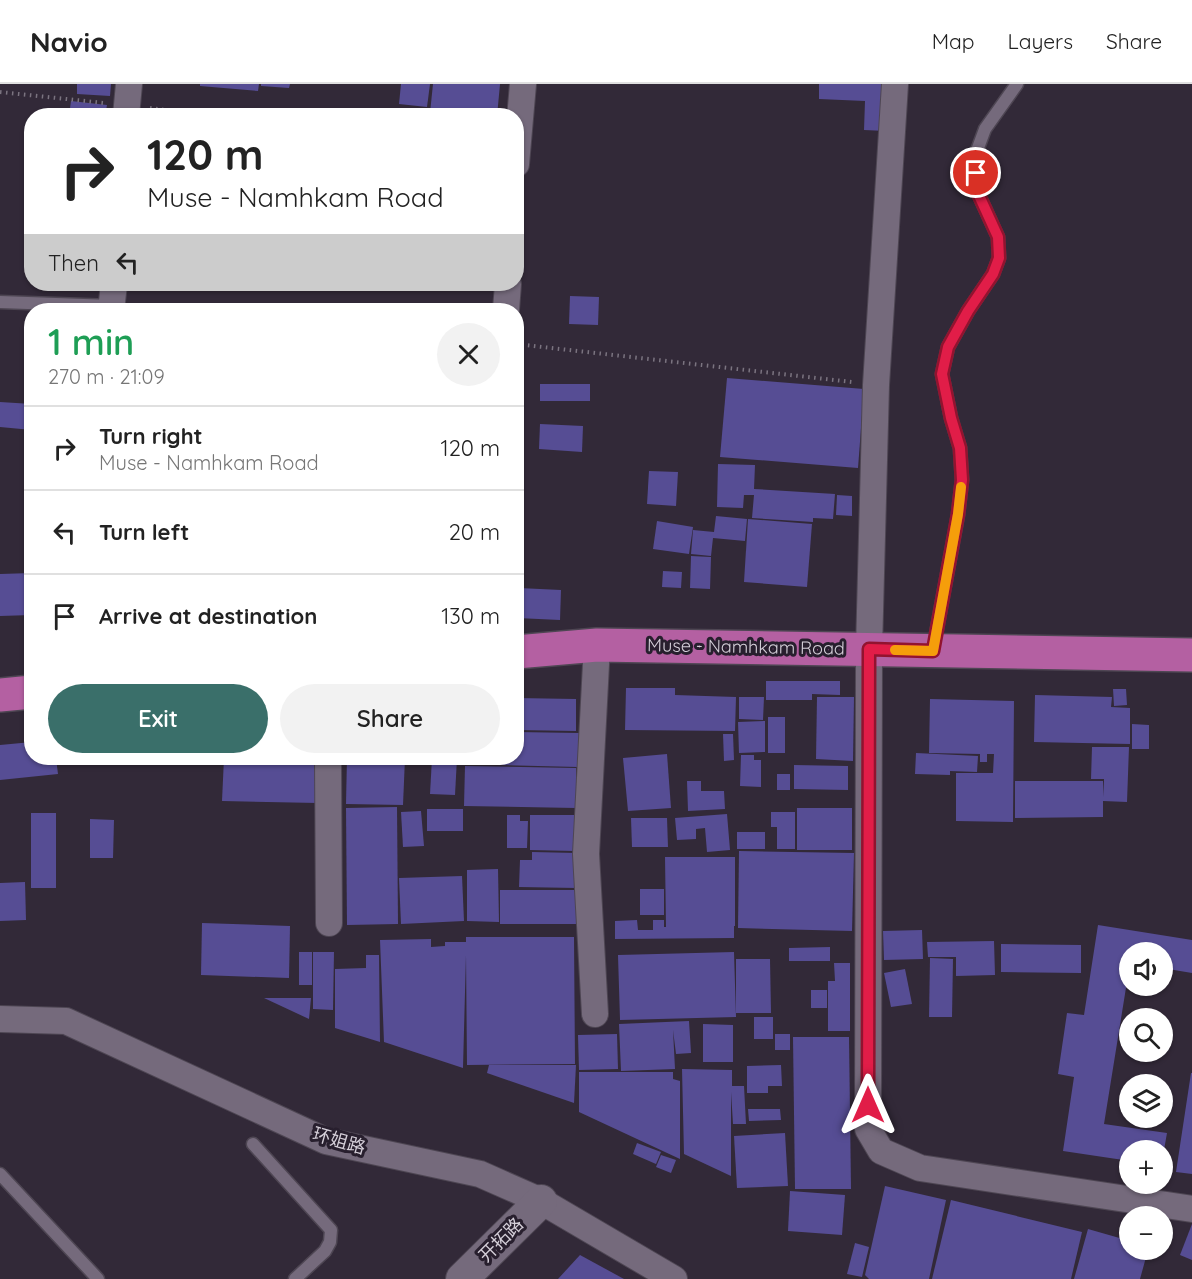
<!DOCTYPE html>
<html lang="en">
<head>
<meta charset="utf-8">
<style>
  :root { --surface:#fff; --page:#f2f2f2; --text:#222; --muted:#767676; --line:#e0e0e0; --accent:#3a6f6a }
  body { margin:0; font-family:Quicksand,"Noto Sans SC",sans-serif; background:var(--page); color:var(--text); height:100vh; display:flex; flex-direction:column; font-size:22px; white-space:nowrap }
  * { box-sizing:border-box; margin:0 }
  p { font-size:20px; color:var(--muted) }
  .icon { flex:none; width:33px; height:33px; fill:none; stroke:currentColor; stroke-width:2; stroke-linecap:round; stroke-linejoin:round }
  .map { position:relative; flex:1; overflow:hidden }
  .panel { position:absolute; left:24px; top:219px; width:500px; height:462px; display:flex; flex-direction:column; background:var(--surface); border-radius:24px; box-shadow:0 2px 4px #0004 }
  .panel>* { flex:none }
  .banner { position:absolute; left:24px; top:24px; width:500px; height:183px; border-radius:24px; box-shadow:0 2px 4px #0004; background:#fff; color:var(--text); overflow:hidden }
  .tools { position:absolute; left:1119px; top:858px; display:grid; gap:12px }
  .tools a { display:grid; place-items:center; width:54px; height:54px; border-radius:50%; background:var(--surface); box-shadow:0 2px 4px #0004; font-size:30px }
  .pin { position:absolute; display:grid; place-items:center; width:51px; height:51px; color:#fff; margin:-26px; border:3px solid #fff; border-radius:50%; box-shadow:0 2px 6px #0007 }
  .me { position:absolute; width:66px; margin:-33px; rotate:0deg; stroke-linejoin:round; filter:drop-shadow(0 0 4px #0008) }
  .turn { display:flex; align-items:center; gap:21px; height:126px; padding:0 24px; font-size:27px }
  .turn .icon { width:78px; height:78px; stroke-width:2.5 }
  .turn b { display:block; font-size:42px; line-height:51px }
  .then { display:flex; align-items:center; height:57px; padding:0 24px; background:#0003; gap:12px; font-size:22px }
  .round { display:grid; place-items:center; flex:none; width:63px; height:63px; border-radius:32px; background:var(--page) }
  .summary { display:flex; align-items:center; justify-content:space-between; height:102px; padding:0 24px }
  h1 { font-size:36px; font-weight:600; line-height:45px; color:#1e9e55 }
  .button { display:flex; gap:12px; margin-top:auto; padding:12px 24px }
  .button a { flex:1; height:69px; border-radius:36px; background:var(--accent); color:#fff; font-size:24px; font-weight:600; line-height:69px; text-align:center }
  .button a+a { background:var(--page); color:var(--text) }
  ul { padding:0; list-style:none }
  li { display:flex; align-items:center; gap:18px; height:84px; padding:0 24px; border-top:2px solid var(--line) }
  li div { flex:1 }
  li b { display:block; font-size:22px }
  li em { font-style:normal }
  header { display:flex; align-items:center; gap:36px; box-sizing:border-box; height:84px; padding:0 30px; background:var(--surface); border-bottom:2px solid var(--line) }
  header strong { font-size:28px }
  nav { display:flex; gap:33px; margin-inline-start:auto; font-size:21px }
  .map>svg:first-child { display:block }
</style>
</head>
<body>
<header>
<strong>Navio</strong>
<nav><a>Map</a><a>Layers</a><a>Share</a></nav>
</header>
<div class="map">
<svg width="1192" height="1195" viewBox="0 0 1192 1195">
  <rect width="100%" height="100%" fill="#322938"/>
  <g fill="#564d94">
    <path d="M77 0H111L110 12 77 10Z"/>
    <path d="M200 0H259L258 7 200 2Z"/>
    <path d="M261 0H290L289 4 261 2Z"/>
    <path d="M401 0H430L427 23 399 20Z"/>
    <path d="M433 0H500L497 32H461L430 29Z"/>
    <path d="M819 0H888L886 47 864 46 865 17 819 15Z"/>
    <path d="M71 17 107 21 105 32H69Z"/>
    <path d="M570 212 599 213 598 241 569 240Z"/>
    <path d="M727 294 864 305 858 384 720 373Z"/>
    <rect x="540" y="300" width="50" height="17"/>
    <path d="M0 318 32 320V346L0 343Z"/>
    <path d="M540 340 583 342 582 368 539 365Z"/>
    <path d="M718 380 755 381 754 405 835 410 833 435 813 434V438L752 434 754 411H744L743 424 717 423Z"/>
    <path d="M649 387 678 388 676 422 647 420Z"/>
    <path d="M837 411 852 412V432L836 431Z"/>
    <path d="M716 432 747 435 745 457 713 454 711 472 691 470 693 446 714 448Z"/>
    <path d="M748 435 812 440 807 503 744 498Z"/>
    <path d="M657 437 693 443 689 470 653 465Z"/>
    <path d="M691 472 711 473 710 505 690 504Z"/>
    <path d="M663 487 682 488 681 504 662 503Z"/>
    <path d="M32 489V531L0 532V490Z"/>
    <path d="M519 504 561 506 560 536 517 534Z"/>
    <path d="M766 597H840V611L812 610V616H766Z"/>
    <path d="M626 604H675V611L736 613 735 647 625 646Z"/>
    <path d="M1113 605H1126L1127 621 1114 622Z"/>
    <path d="M1035 611 1112 613 1111 623 1130 624V660L1034 658Z"/>
    <path d="M739 613H764L763 636 739 635Z"/>
    <path d="M817 613H854L853 677 816 675Z"/>
    <path d="M516 614 576 615V647L516 646Z"/>
    <path d="M930 615 1014 617 1013 738 956 737V689H993L994 670H987V678H980V670L929 669Z"/>
    <rect x="768" y="633" width="17" height="36"/>
    <path d="M765 637V668L739 669 738 638Z"/>
    <path d="M1132 640 1149 641V665H1132Z"/>
    <path d="M516 648 579 649 578 683 466 680V674H516Z"/>
    <path d="M723 650H733L734 676 724 677Z"/>
    <path d="M32 658V674H56L58 690 0 696V661Z"/>
    <path d="M1092 663H1129L1127 718 1103 717V733L1015 734V697H1103L1104 713V695H1091Z"/>
    <path d="M916 669 978 672 977 688 950 687V691L915 690Z"/>
    <path d="M667 670 671 724 628 727 623 674Z"/>
    <path d="M741 671H754V676H761V703L740 702Z"/>
    <path d="M224 674H318V719L222 717Z"/>
    <path d="M347 674H405L403 721 346 720Z"/>
    <path d="M432 674H457L455 711 430 710Z"/>
    <path d="M794 681 848 682V706L794 705Z"/>
    <path d="M465 682 576 684V724L464 722Z"/>
    <rect x="777" y="690" width="13" height="16"/>
    <path d="M687 697H701V707H724L725 725 688 727Z"/>
    <path d="M397 723 398 840 347 841 346 724Z"/>
    <rect x="797" y="724" width="55" height="42"/>
    <rect x="427" y="725" width="36" height="22"/>
    <path d="M421 727 424 762 403 763 401 728Z"/>
    <path d="M771 728H795V765H777V743H771Z"/>
    <rect x="31" y="729" width="25" height="75"/>
    <path d="M727 730 730 766 707 768 705 744 696 745V755L677 756 675 734Z"/>
    <path d="M507 731H520V737H528L527 764H507Z"/>
    <path d="M530 731H575V767L530 766Z"/>
    <path d="M631 734H667L668 763H632Z"/>
    <path d="M90 735 114 736 113 774H90Z"/>
    <rect x="737" y="748" width="28" height="17"/>
    <path d="M739 767 854 769 852 847 738 844Z"/>
    <path d="M532 768 577 769V804L519 803 520 776H532Z"/>
    <path d="M665 773H735V842H734V854L615 855V837L637 836 638 846H653V836H664V843H666Z"/>
    <path d="M498 785 499 838 467 837V786Z"/>
    <path d="M462 792 464 837 401 840 399 794Z"/>
    <path d="M25 798 26 836 0 837V799Z"/>
    <rect x="640" y="805" width="24" height="26"/>
    <rect x="500" y="806" width="79" height="34"/>
    <path d="M202 839 290 842 289 894 201 891Z"/>
    <path d="M1098 841 1192 856V889L1162 884V868H1130V879L1104 1040 1167 1049 1164 1066H1130V1077L1063 1067 1074 993 1058 990 1067 929 1084 931Z"/>
    <path d="M922 846 923 875 884 876 883 847Z"/>
    <path d="M466 853H574L575 980 467 981 466 871 463 984 384 958 380 856 431 855V863L445 862V858H466Z"/>
    <path d="M994 857 995 891 956 892V873H928L927 858Z"/>
    <path d="M1001 860 1081 861V889L1001 888Z"/>
    <path d="M830 863V877H789V864Z"/>
    <rect x="299" y="868" width="13" height="33"/>
    <path d="M313 868H334L333 926 313 925Z"/>
    <path d="M734 868 736 933 620 936 618 871Z"/>
    <path d="M366 871H379L380 958 335 944V885L366 884Z"/>
    <path d="M930 874 953 875 952 933H929Z"/>
    <path d="M736 875H770L771 929H736Z"/>
    <path d="M834 879H850V947H828V897H835Z"/>
    <path d="M905 885 912 920 891 923 884 889Z"/>
    <rect x="811" y="906" width="16" height="18"/>
    <path d="M264 914H311L309 935Z"/>
    <rect x="754" y="933" width="19" height="22"/>
    <path d="M689 937 691 969 676 970 673 946 675 985 621 987 619 940Z"/>
    <path d="M703 940 733 941V978H703Z"/>
    <path d="M617 950 618 985 579 986 578 951Z"/>
    <rect x="775" y="950" width="15" height="16"/>
    <path d="M793 953H849L851 1105H795Z"/>
    <path d="M489 981H576L574 1019 487 989Z"/>
    <path d="M781 981 782 1002H768V1009H747V982Z"/>
    <path d="M682 985 732 986V1002H744L746 1040H733L731 1008V1092L684 1070Z"/>
    <path d="M579 988H673V995L680 997V1075L579 1028Z"/>
    <path d="M1191 989H1192V1090L1176 1088Z"/>
    <path d="M748 1025H780L781 1036 749 1037Z"/>
    <path d="M785 1049 788 1102 737 1104 734 1052Z"/>
    <path d="M637 1059 661 1068 656 1080 633 1070Z"/>
    <path d="M661 1071 676 1076 671 1089 656 1083Z"/>
    <path d="M885 1102 946 1116 929 1195H869L865 1191Z"/>
    <path d="M790 1107 845 1111 842 1151 788 1147Z"/>
    <path d="M951 1116 1082 1148 1071 1195H932Z"/>
    <path d="M1192 1140V1176L1180 1171Z"/>
    <path d="M1088 1145 1130 1157V1166H1148L1140 1195H1074Z"/>
    <path d="M855 1159 869 1163 862 1193 847 1190Z"/>
    <path d="M580 1171 624 1195H558Z"/>
  </g>
  <g fill="none" stroke-linecap="round" stroke-linejoin="round">
    <g stroke="#4e4653" stroke-width="15">
      <g id="service">
        <path d="M0 218 112 222"/>
        <path d="M933 566 958 431 962 396 960 364 951 334 942 290 948 263 968 227 993 190 999 174 998 153 977 107 975 72 985 45 1017 0"/>
        <path d="M253 1060 331 1146 330 1158 325 1167 295 1195"/>
        <path d="M0 1090 98 1195"/>
      </g>
    </g>
    <g stroke="#4e4653" stroke-width="28">
      <g id="minor">
        <path d="M895 0 876 301 869 565 868 1045 881 1067 920 1084 1192 1125"/>
        <path d="M126 32 129 0"/>
        <path d="M516 80 523 0"/>
        <path d="M111 226 114 200"/>
        <path d="M506 226 508 200"/>
        <path d="M328 674 329 839"/>
        <path d="M595 930 586 770 597 561"/>
        <path d="M0 935 66 937 326 1057 480 1090 541 1117 674 1195"/>
      </g>
    </g>
    <g stroke="#4e4653" stroke-width="34">
      <path id="tertiary" d="M462 1195 541 1117"/>
    </g>
    <g stroke="#4e4653" stroke-width="36">
      <g id="trunk">
        <path d="M516 568 597 561 1192 571"/>
        <path d="M0 611 32 608"/>
      </g>
    </g>
    <g stroke="#7b7480" stroke-width="4" stroke-dasharray="1.5 4.5" stroke-linecap="butt">
      <path d="M0 8 104 19"/>
      <path d="M150 24 212 32"/>
      <path d="M137 225 156 226"/>
      <path d="M516 260 852 298"/>
    </g>
    <use href="#service" stroke="#756a7c" stroke-width="12"/>
    <use href="#minor" stroke="#756a7c" stroke-width="26"/>
    <use href="#tertiary" stroke="#756a7c" stroke-width="32"/>
    <use href="#trunk" stroke="#b460a2" stroke-width="33"/>
  </g>
  <g fill="none" stroke-linecap="round" stroke-linejoin="round">
    <g stroke="#92132f" stroke-width="15">
      <path id="route" d="M868 1021 869 565 933 567 958 430 962 396 960 364 951 334 942 290 948 263 968 227 993 190 999 174 998 153 977 107 976 89"/>
    </g>
    <use href="#route" stroke="#e11d48" stroke-width="10"/>
    <path stroke="#f59e0b" stroke-width="10" d="M895 566 933 567 958 430 961 403"/>
  </g>
  <g text-anchor="middle" stroke-width="6" stroke-linejoin="round" paint-order="stroke">
    <g font-size="18" fill="#d5cfd9" stroke="#281f2e">
      <text transform="translate(746 563) rotate(1)" y="6">Muse - Namhkam Road</text>
      <text transform="translate(339 1057) rotate(16)" y="6">环姐路</text>
      <text transform="translate(501 1156) rotate(-45)" y="6">开拓路</text>
    </g>
  </g>
</svg>
<div class="tools">
<a><svg class="icon" aria-label="sound" viewBox="0 0 24 24"><path d="M4 9h4l5-4v14l-5-4H4zM17 9q2 3 0 6"/></svg></a>
<a><svg class="icon" aria-label="search" viewBox="0 0 24 24"><circle cx="10" cy="10" r="6"/><path d="M15 15l6 6"/></svg></a>
<a><svg class="icon" aria-label="layers" viewBox="0 0 24 24"><path d="M12 4l9 5-9 5-9-5zM3 14l9 5 9-5"/></svg></a>
<a>+</a>
<a>−</a>
</div>
<div class="pin" style="left:976px;top:89px;background:#d93025"><svg class="icon" aria-label="arrive" viewBox="0 0 24 24"><path d="M6 21V4h12l-3 4 3 4H6"/></svg></div>
<svg class="me" style="left:868px;top:1021px" viewBox="-20 -20 40 40"><path d="M0-17L14 15 0 8-14 15z" fill="#e11d48" stroke="#fff" stroke-width="4"/></svg>
<div class="banner">
<div class="turn"><svg class="icon" aria-label="right" viewBox="0 0 24 24"><path d="M7 20v-9h11M14 6l5 5-5 5"/></svg><div><b>120 m</b>Muse - Namhkam Road</div></div>
<div class="then">Then<svg class="icon" aria-label="left" viewBox="0 0 24 24"><path d="M17 20v-9H6M10 6l-5 5 5 5"/></svg></div>
</div>
<section class="panel">
<div class="summary"><div><h1>1 min</h1><p>270 m · 21:09</p></div><a class="round"><svg class="icon" aria-label="close" viewBox="0 0 24 24"><path d="M6 6l12 12M18 6L6 18"/></svg></a></div>
<ul>
<li><svg class="icon" aria-label="right" viewBox="0 0 24 24"><path d="M7 20v-9h11M14 6l5 5-5 5"/></svg><div><b>Turn right</b><p>Muse - Namhkam Road</p></div><em>120 m</em></li>
<li><svg class="icon" aria-label="left" viewBox="0 0 24 24"><path d="M17 20v-9H6M10 6l-5 5 5 5"/></svg><div><b>Turn left</b></div><em>20 m</em></li>
<li><svg class="icon" aria-label="arrive" viewBox="0 0 24 24"><path d="M6 21V4h12l-3 4 3 4H6"/></svg><div><b>Arrive at destination</b></div><em>130 m</em></li>
</ul>
<div class="button"><a>Exit</a><a>Share</a></div>
</section>
</div>
</body>
</html>
